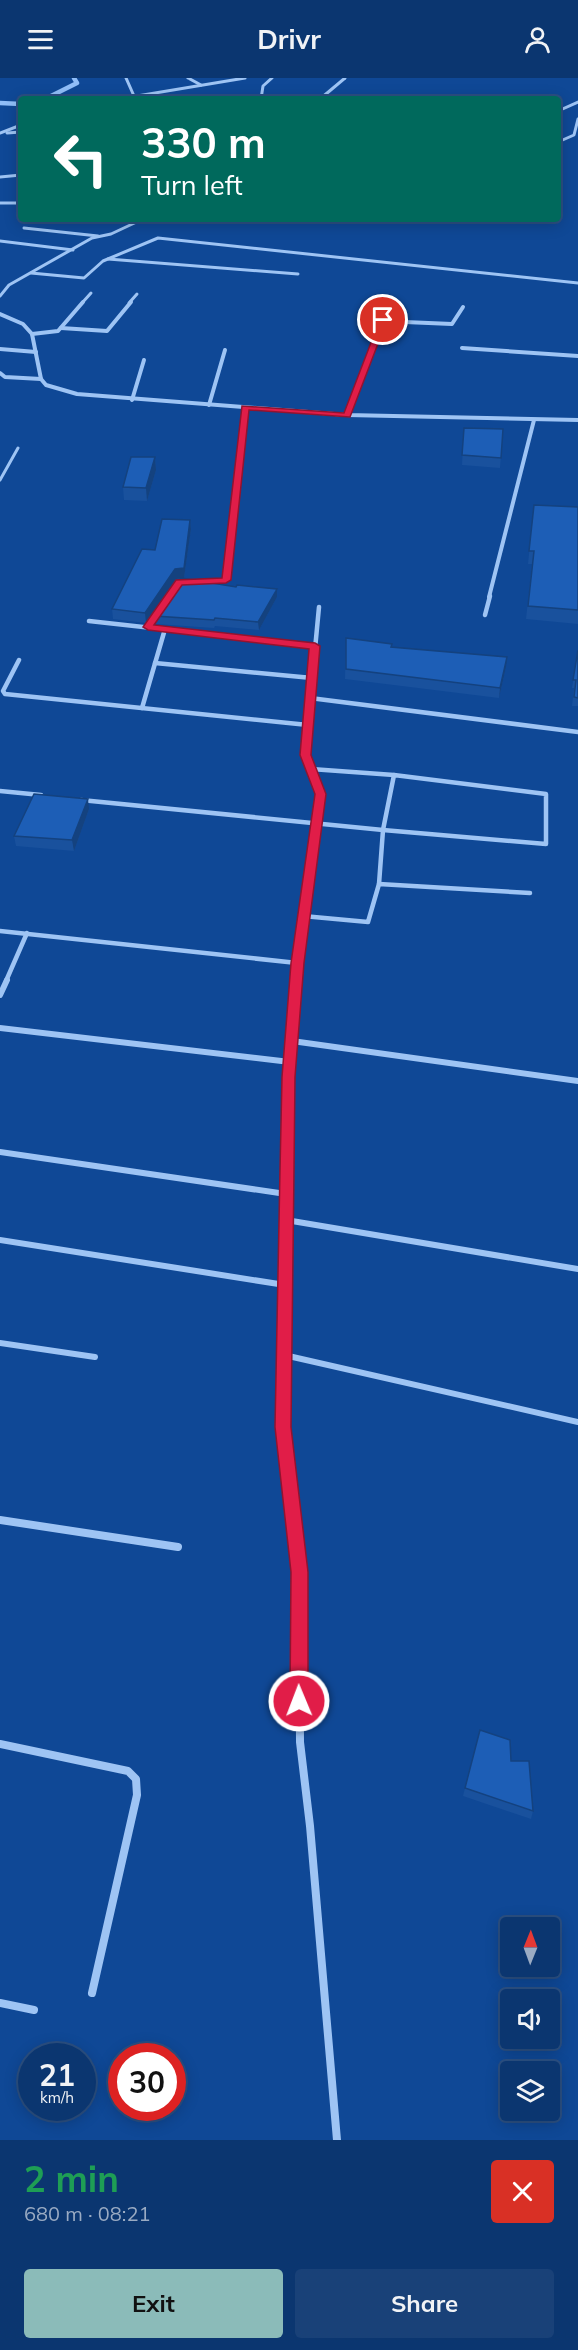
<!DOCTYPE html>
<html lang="en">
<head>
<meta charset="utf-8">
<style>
  :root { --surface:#0b3670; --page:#194178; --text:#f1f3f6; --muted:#9aabc3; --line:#2b5083; --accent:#8bbbb9 }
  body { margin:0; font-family:Mulish,sans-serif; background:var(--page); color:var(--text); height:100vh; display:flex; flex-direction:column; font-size:22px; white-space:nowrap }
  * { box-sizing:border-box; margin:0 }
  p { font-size:20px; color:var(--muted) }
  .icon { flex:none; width:33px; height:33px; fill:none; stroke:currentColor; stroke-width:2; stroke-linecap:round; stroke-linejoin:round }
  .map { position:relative; height:2062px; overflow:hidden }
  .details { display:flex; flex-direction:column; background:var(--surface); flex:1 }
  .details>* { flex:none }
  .banner { position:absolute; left:18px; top:18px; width:543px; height:126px; border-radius:6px; box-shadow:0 3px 15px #0003,0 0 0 2px var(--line); background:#00695c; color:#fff; overflow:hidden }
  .needle { width:39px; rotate:1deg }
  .buttons { position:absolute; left:500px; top:1839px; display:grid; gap:12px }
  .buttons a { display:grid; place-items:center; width:60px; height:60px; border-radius:6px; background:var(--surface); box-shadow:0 3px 15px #0003,0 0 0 2px var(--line); font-size:30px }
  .speed { position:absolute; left:18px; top:1965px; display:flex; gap:12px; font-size:30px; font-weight:700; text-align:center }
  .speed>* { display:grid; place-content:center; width:78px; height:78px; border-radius:50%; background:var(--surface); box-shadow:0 3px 15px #0003,0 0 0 2px var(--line); line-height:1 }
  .speed small { font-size:15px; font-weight:400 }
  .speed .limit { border:9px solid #d22; background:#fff; color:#111 }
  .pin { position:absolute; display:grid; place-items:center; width:51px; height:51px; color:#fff; margin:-26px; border:3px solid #fff; border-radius:50%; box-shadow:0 2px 6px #0007 }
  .me { position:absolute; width:66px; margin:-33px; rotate:359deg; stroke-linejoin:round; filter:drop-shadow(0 0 4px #0008) }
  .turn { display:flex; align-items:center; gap:21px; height:126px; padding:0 24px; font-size:27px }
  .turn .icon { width:78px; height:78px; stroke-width:2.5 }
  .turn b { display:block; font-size:42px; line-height:51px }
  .round { display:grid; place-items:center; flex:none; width:63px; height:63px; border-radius:6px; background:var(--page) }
  .headline { display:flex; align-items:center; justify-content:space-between; height:102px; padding:0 24px }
  h1 { font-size:36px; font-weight:700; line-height:45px; color:#1e9e55 }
  .cta { display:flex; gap:12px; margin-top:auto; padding:12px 24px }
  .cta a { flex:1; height:69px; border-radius:6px; background:var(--accent); color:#111; font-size:24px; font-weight:700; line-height:69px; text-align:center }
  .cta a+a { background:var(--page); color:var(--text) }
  header { display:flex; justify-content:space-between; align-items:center; height:78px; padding:0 24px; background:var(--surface); font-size:27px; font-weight:700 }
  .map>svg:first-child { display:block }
</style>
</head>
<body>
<header><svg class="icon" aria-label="menu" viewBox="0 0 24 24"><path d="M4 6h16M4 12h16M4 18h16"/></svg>Drivr<svg class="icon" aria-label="person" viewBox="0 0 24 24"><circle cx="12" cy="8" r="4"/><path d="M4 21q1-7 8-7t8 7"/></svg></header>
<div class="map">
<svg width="578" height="2062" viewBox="0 0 578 2062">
  <rect width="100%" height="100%" fill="#0f4896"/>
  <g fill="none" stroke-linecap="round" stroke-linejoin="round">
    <g stroke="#90bef8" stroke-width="4.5">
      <path d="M45 21 77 5 74 0"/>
      <path d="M0 25 21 26"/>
    </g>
    <path stroke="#9ec4f4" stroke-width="3" d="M0 402 18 370"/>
    <g stroke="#9ec4f4" stroke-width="3">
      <path d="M126 0 134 18 142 21"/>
      <path d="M188 0 201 7"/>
      <path d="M119 21 245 0"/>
      <path d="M261 21 263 8 272 0"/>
      <path d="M320 21 345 0"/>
      <path d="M558 33 578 24"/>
      <path d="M0 55 21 47"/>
      <path d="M7 55 21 54"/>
      <path d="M558 64 574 57 578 41"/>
      <path d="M0 99 21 97"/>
      <path d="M0 125H21"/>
      <path d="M24 150 98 158"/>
      <path d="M0 163 73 172"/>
      <path d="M108 181 298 196"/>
      <path d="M31 195 84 200 103 183 158 160 578 205"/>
      <path d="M0 218 9 207 92 160 111 156 143 141"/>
      <path d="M82 225 91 215"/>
      <path d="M129 225 137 216"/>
    </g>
    <g stroke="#9ec4f4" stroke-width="4">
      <path d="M0 236 23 246 32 256 41 301 46 307 77 316 347 337 578 342"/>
      <path d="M61 250 107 253 131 224"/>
      <path d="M32 256 58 253 83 224"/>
      <path d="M462 270 578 278"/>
      <path d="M0 271 36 274"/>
      <path d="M0 295 5 299 41 301"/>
      <path d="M132 322 144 282"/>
      <path d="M209 327 225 272"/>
      <path d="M347 337 381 243 452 246 463 229"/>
      <path d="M194 504 226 502 245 330"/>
      <path d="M489 519 534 342"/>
    </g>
    <g stroke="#9ec4f4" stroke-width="4.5">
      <path d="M485 537 490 518"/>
      <path d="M89 543 315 568"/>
      <path d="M148 549 159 533"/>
      <path d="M19 582 3 613 5 616 308 647"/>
      <path d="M155 585 312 600"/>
      <path d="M310 620 578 654"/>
      <path d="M142 630 165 551"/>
      <path d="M311 691 394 697"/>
      <path d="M394 697 546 716V766L383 752Z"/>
      <path d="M0 713 41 717"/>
      <path d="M81 722 383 752"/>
      <path d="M379 806 383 752"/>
      <path d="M303 838 368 844 379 806 530 815"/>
      <path d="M0 853 297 885"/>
      <path d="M6 903 27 855"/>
      <path d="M296 903 321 716 305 677 319 529"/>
    </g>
    <g stroke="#9ec4f4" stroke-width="6">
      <path d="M0 917 7 902"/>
      <path d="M0 950 290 984"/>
      <path d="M292 963 578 1003"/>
      <path d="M0 1074 286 1116"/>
      <path d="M286 1142 578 1191"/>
      <path d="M0 1162 285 1207"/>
      <path d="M0 1265 95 1279"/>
      <path d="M284 1277 578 1344"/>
      <path d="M289 1406 283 1349 288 999 296 902"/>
    </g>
    <g stroke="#9ec4f4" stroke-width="8">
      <path d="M289 1404 299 1494 300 1664 310 1748 337 2062"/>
      <path d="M0 1442 178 1469"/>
      <path d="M0 1666 128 1693 136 1701 137 1717 92 1915"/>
      <path d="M0 1925 34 1932"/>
    </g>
  </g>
  <g fill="#19519d">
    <path d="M464 350 503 351 500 390 462 387Z"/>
    <path d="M155 379 156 392 147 423 124 422 123 409Z"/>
    <path d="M534 427 578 429V546L526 541 532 486H528Z"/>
    <path d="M190 442 191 451 184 500H181L277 519 259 552 215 548 214 550 156 546 155 538 181 500 176 501 146 545 113 541 112 531 155 472Z"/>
    <path d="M346 560 392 569 506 589 499 620 345 601Z"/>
    <path d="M578 572V628H572L574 610H572Z"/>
    <path d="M89 731 74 773 16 768 14 758Z"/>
    <path d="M465 1710 533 1733 531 1741 463 1718Z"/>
  </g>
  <g fill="#14427f">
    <path d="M155 379 156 392 147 423 146 410Z"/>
    <path d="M190 442 191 451 184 500 176 501 146 545 145 535Z"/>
    <path d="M277 511V519L259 552 258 544Z"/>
    <path d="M507 579 506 589 499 620 500 610Z"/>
    <path d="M88 721 89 731 74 773 72 762Z"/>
  </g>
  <g fill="#1d5eb6" stroke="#14427f" stroke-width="1.5">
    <path d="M464 350 503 351 501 380 462 377Z"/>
    <path d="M131 379H155L146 410 123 409Z"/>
    <path d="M534 427 578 429V532L528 528 534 473H529Z"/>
    <path d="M162 441 190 442 184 490 175 491 145 535 112 531 142 471 155 472Z"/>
    <path d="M181 500 236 509 237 507 277 511 258 544 215 540 214 542 155 538Z"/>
    <path d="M346 560 392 566 391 569 507 579 500 610 346 591Z"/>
    <path d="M578 572V620L574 619 576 602H573Z"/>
    <path d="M34 716 88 721 72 762 14 758Z"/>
    <path d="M480 1652 510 1662 511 1683H529L533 1733 465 1710Z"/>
  </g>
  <path fill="#e11d48" stroke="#92132f" stroke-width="1.5" d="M380 241 387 242 350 339 249 332 231 502 226 505 182 507 154 547 315 565 320 568 311 677 326 716 304 885 295 999 294 1092 291 1349 308 1494V1623L306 1630 299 1632 293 1630 290 1623 291 1494 275 1349 280 1092 282 999 291 885 315 716 300 677 309 571 148 552 143 549 176 502 222 500 242 328 344 335Z"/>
</svg>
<div class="buttons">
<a><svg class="needle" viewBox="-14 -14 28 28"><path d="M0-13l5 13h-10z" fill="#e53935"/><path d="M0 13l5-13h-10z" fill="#9aabc3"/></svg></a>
<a><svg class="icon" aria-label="sound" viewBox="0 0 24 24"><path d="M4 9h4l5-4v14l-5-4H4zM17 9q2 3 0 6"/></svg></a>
<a><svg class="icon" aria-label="layers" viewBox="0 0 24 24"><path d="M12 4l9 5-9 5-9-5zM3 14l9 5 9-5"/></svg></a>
</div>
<div class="speed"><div>21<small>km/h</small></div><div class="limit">30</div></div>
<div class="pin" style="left:383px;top:242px;background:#d93025"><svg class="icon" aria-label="arrive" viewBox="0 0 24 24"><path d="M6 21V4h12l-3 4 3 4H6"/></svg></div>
<svg class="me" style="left:299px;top:1623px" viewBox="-20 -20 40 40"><circle r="17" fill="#e11d48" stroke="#fff" stroke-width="3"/><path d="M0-11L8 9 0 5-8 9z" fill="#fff"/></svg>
<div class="banner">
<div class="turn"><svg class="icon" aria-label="left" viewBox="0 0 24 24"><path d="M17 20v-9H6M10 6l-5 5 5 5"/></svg><div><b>330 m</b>Turn left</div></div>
</div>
</div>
<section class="details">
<div class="headline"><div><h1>2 min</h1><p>680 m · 08:21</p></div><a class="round" style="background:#d93025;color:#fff"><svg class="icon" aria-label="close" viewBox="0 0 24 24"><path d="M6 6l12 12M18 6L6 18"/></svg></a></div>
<div class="cta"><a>Exit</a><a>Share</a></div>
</section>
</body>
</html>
